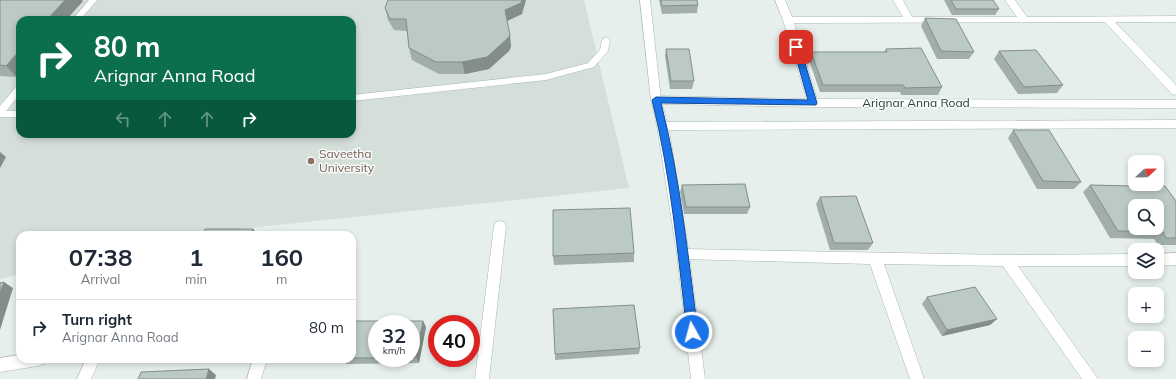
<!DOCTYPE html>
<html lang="en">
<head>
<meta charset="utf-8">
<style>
  :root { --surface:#fff; --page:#f6f6f7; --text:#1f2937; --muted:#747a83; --line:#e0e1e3 }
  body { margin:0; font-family:Mulish,sans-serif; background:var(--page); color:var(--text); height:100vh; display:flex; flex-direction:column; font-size:15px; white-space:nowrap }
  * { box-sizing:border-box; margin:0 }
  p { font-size:13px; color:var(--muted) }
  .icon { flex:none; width:22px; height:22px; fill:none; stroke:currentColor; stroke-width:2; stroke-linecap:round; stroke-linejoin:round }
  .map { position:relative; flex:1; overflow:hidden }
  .details { position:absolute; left:16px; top:231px; width:340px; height:132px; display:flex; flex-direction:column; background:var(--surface); border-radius:12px; box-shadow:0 2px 6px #0003 }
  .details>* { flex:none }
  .banner { position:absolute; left:16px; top:16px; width:340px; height:122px; border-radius:12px; box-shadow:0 2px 6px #0003; background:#0b6e4f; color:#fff; overflow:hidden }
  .needle { width:26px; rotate:68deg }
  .fabs { position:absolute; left:1128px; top:155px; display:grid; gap:8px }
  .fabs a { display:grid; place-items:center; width:36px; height:36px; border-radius:8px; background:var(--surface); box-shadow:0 2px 6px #0003; font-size:20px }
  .speed { position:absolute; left:368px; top:315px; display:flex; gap:8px; font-size:20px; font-weight:700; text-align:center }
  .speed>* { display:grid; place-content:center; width:52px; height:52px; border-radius:50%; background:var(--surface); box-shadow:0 2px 6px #0003; line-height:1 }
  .speed small { font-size:10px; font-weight:400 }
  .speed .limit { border:6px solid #d22; background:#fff; color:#111 }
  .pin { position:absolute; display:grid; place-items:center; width:34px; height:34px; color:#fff; margin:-17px; border-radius:8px; box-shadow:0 2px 6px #0006 }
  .me { position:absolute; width:44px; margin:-22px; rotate:353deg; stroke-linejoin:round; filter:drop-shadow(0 0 3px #0008) }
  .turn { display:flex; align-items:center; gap:14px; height:84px; padding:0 12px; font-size:18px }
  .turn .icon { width:52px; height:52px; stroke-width:2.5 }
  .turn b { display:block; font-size:28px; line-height:34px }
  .lanes { display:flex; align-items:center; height:38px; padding:0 12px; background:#0003; justify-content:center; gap:20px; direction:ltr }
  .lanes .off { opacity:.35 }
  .eta { display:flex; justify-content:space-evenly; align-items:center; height:68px; text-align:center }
  .eta b { font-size:24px; font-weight:700; line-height:28px }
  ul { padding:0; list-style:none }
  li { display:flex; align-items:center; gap:12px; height:56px; padding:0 12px; border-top:1px solid var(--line) }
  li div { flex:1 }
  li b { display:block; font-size:15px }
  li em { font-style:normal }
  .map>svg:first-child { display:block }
</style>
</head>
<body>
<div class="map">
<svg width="1176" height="379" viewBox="0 0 1176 379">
  <rect width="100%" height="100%" fill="#e6efeb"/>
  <path fill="#d4dfda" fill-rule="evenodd" d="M0 0H584L629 188 183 235H20V274L0 279ZM20 20H352V134H20Z"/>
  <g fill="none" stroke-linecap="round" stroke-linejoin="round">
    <g stroke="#a8b8b2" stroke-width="1">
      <g id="service">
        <path d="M89 0H97L80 20H72Z"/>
        <path d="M606 37 610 40 608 51 594 67 546 80 352 101V95L546 74 588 63 600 50 602 40Z"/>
        <path d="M20 85V94L6 111H20V117H0V106L17 86Z"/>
      </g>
    </g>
    <g stroke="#a8b8b2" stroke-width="1">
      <g id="minor">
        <path d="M640 0H650L661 100 660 103H652L651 100Z"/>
        <path d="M775 0H785L792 17H903L893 0H903L912 17H1017L1005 0H1015L1027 17 1176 16V22H1115L1176 85V95L1172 94 1105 22 794 23 818 103 817 106H809L808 103 783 20Z"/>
        <path d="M500 221 504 222 506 226 489 379H475L494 226 496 222Z"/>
        <path d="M683 249 1007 255 1135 254V266H1018L1098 379H1082L1003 266 884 264 924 379H910L870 264 683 259 678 258 677 254 678 250Z"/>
        <path d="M1176 253V265L1157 266V254Z"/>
        <path d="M20 355V359H45L43 364 38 366 0 372V358Z"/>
        <path d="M86 359H100L91 379H77Z"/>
        <path d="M253 359H267L261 379H247Z"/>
      </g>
    </g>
    <g stroke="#a8b8b2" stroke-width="1">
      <path id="tertiary" d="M656 96 813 99 1176 100V108L813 107 662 104 667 122 1176 120V128L669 130 689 254 705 379H691L677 254 657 126 651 100 652 97Z"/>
    </g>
    <use href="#service" fill="#fff" fill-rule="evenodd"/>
    <use href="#minor" fill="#fff" fill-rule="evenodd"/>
    <use href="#tertiary" fill="#fff" fill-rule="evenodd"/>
  </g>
  <g fill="#a1aea9" fill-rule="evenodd">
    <path d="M0 0 83 1 66 20H20L17 77 0 76Z"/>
    <path d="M659 0H697L698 5 697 13 662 14Z"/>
    <path d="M944 0H993L999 9 995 15H952Z"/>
    <path d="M385 8 522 14 507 21 511 47 509 51 489 69 465 74H439L412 60 409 48 407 31 394 30 388 20Z"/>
    <path d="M925 18 974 52 969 59H937L921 26Z"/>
    <path d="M666 49 694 81 692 89H670L665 56Z"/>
    <path d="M886 49 942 87 938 95H901L900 92H820L809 60 811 52H884Z"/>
    <path d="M999 51 1063 85 1057 93 1018 94 994 59Z"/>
    <path d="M1013 130 1081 182 1074 189H1037L1008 138Z"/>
    <path d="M682 185 750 207 747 214H684L680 192Z"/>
    <path d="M1090 185 1131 186 1132 185 1176 201V245H1158L1154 239 1110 238 1083 192Z"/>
    <path d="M820 197 873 243 868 250H830L816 204Z"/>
    <path d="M634 253V262L554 265 553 256Z"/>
    <path d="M927 297 997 319 990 325 942 336 922 304Z"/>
    <path d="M352 321H423L426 327 419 363 346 364 342 359H352ZM377 324H411V358H377Z"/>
    <path d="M640 348 639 354 555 360V354Z"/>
  </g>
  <g fill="#838d89">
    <path d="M65 0H82L83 1 66 20H47Z"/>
    <path d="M522 0H526L522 14 507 21 505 10Z"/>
    <path d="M510 35 511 47 509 51 489 69 465 74 462 62Z"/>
    <path d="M20 50V73L17 77 6 66Z"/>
    <path d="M0 152 6 157 0 168Z"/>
    <path d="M253 229 258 235H251Z"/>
    <path d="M4 282 13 288 0 330V293Z"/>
    <path d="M997 319 990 325 942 336 947 330Z"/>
    <path d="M423 321 426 327 419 363 416 357Z"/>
    <path d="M209 369 216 375 215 379H206Z"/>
  </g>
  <g fill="#bbcac4" stroke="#838d89" fill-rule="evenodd">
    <path d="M0 0H65L47 20H20V50L6 66 0 65Z"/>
    <path d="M388 0H522L521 3 505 10 510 35 507 39 487 57 462 62H436L409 48 406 19H390L385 8Z"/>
    <path d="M661 0H697L698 5 662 6Z"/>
    <path d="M951 0H993L999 9H956Z"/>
    <path d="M925 18 956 19 974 52 941 51Z"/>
    <path d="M921 48 942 87 905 88 903 85H823L811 52H887L886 49Z"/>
    <path d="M666 49H689L694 81H671Z"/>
    <path d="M1036 50 1063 85 1024 87 999 51Z"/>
    <path d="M1013 130H1049L1081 182 1043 181Z"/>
    <path d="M745 184 750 207H686L682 185Z"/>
    <path d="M1090 185 1133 186 1132 185 1165 186 1176 201V238H1166L1163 232 1118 231ZM1135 206H1157V228H1135Z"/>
    <path d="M856 196 873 243H834L820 197Z"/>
    <path d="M630 208 634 253 553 256V210Z"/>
    <path d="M205 229H253L251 235H203Z"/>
    <path d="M4 282 0 293V283Z"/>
    <path d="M975 287 997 319 947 330 927 297Z"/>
    <path d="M634 305 640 348 555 354 553 309Z"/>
    <path d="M352 321H423L416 357H411V324H377V358H352Z"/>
    <path d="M209 369 206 379H138L141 372Z"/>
  </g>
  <path fill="#1a73e8" stroke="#114b97" d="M796 45 800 47 817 103 816 105 661 103C680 177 688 256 698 332L696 336 692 337 688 336 687 332C678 255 671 176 652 100L656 97 808 100 793 47Z"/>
  <circle fill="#8d6e63" stroke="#f7fbf9" stroke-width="1.5" cx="311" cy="161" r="4"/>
  <g text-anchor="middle" stroke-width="3" stroke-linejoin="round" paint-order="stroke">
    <g font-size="12" fill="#24423a" stroke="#f7fbf9">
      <text x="916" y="107">Arignar Anna Road</text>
    </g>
    <g font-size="12" fill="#785e54" stroke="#f7fbf9" text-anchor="start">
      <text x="319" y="158">Saveetha<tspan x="319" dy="14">University</tspan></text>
    </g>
  </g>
</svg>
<div class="fabs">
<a><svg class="needle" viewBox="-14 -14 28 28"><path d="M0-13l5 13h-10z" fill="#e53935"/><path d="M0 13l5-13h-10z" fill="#747a83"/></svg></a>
<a><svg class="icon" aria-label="search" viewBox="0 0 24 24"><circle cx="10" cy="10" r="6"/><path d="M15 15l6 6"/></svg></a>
<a><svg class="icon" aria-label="layers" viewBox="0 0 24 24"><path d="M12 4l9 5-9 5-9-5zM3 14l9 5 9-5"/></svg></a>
<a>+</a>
<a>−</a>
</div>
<div class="speed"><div>32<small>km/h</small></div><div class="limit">40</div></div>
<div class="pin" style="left:796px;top:47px;background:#d93025"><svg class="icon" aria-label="arrive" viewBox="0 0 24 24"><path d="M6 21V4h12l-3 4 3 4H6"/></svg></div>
<svg class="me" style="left:692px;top:332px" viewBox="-20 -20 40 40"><circle r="17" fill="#1a73e8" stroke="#fff" stroke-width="3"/><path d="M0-11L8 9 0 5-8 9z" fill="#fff"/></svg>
<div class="banner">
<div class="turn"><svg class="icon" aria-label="right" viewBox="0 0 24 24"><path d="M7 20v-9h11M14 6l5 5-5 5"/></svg><div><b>80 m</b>Arignar Anna Road</div></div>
<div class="lanes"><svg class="icon off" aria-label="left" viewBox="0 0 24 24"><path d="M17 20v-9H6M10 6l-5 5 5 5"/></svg><svg class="icon off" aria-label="ahead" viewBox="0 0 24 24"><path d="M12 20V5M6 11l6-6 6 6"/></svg><svg class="icon off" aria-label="ahead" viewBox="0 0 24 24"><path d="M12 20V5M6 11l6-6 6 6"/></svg><svg class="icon" aria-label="right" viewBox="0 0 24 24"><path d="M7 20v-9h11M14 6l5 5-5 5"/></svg></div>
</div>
<section class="details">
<div class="eta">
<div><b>07:38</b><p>Arrival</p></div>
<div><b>1</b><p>min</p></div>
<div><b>160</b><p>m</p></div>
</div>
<ul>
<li><svg class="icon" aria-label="right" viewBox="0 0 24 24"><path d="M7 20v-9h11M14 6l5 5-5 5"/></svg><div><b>Turn right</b><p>Arignar Anna Road</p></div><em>80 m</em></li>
</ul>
</section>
</div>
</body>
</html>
